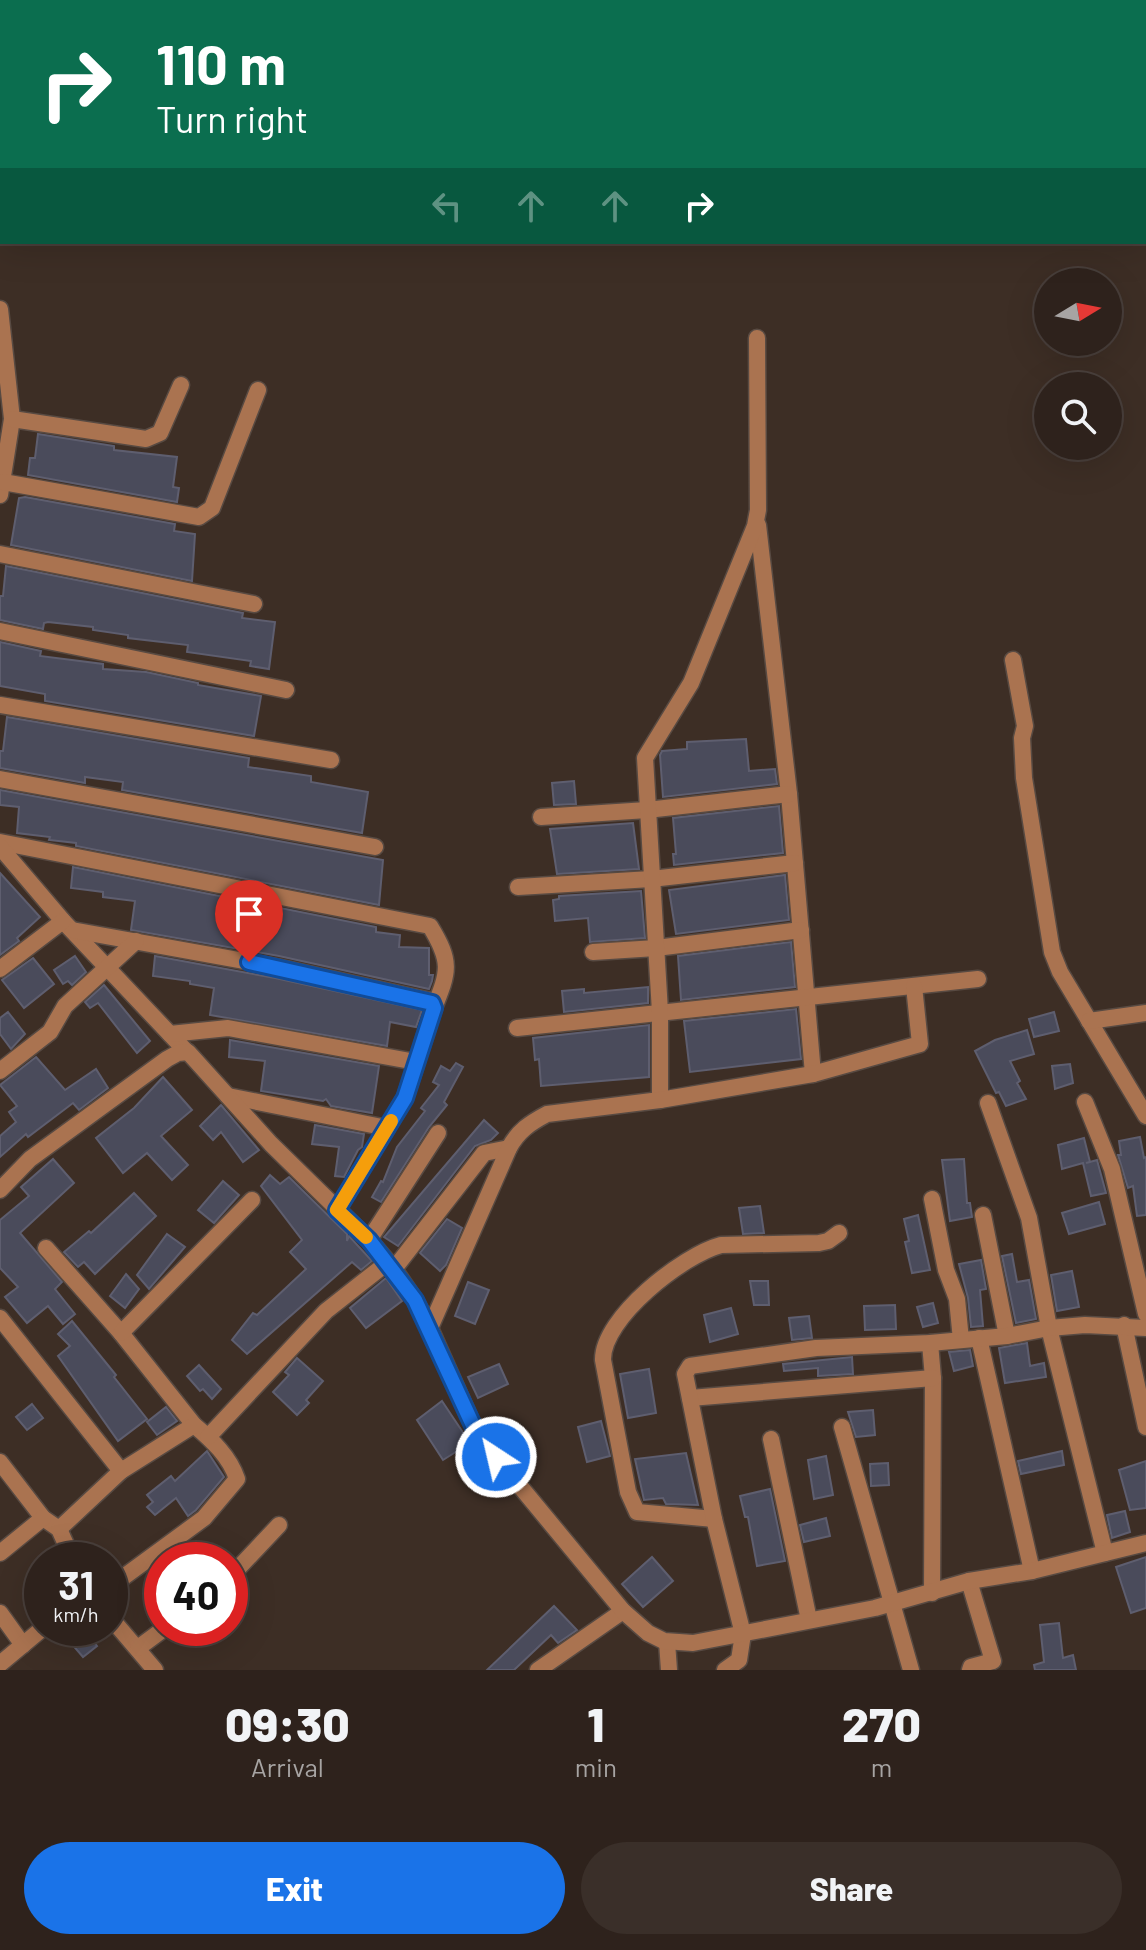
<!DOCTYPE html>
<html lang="en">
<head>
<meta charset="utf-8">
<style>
  :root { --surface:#2e221c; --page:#3a2f29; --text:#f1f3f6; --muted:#a7a4a3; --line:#493f3b; --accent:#1a73e8 }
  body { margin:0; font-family:Barlow,sans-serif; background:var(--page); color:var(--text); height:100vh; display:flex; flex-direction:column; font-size:30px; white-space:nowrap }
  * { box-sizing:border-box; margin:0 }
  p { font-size:26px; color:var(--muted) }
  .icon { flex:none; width:44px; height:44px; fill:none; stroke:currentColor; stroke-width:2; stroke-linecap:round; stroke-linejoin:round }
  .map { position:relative; height:1670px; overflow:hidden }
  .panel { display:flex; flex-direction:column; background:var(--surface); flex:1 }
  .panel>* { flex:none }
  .hud { position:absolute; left:0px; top:0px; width:1146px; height:244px; box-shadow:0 8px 32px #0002,0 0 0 2px var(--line); background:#0b6e4f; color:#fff; overflow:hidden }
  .needle { width:52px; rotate:80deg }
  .tools { position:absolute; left:1034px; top:268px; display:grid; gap:16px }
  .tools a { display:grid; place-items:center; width:88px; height:88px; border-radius:50%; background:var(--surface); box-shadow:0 8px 32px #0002,0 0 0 2px var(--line); font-size:40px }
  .speed { position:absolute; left:24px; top:1542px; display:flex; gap:16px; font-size:40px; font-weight:700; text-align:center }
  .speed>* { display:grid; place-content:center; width:104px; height:104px; border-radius:50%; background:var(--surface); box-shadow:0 8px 32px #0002,0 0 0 2px var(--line); line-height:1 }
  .speed small { font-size:20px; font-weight:400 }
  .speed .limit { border:12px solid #d22; background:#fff; color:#111 }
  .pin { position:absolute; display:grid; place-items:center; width:68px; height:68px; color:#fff; margin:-82px -34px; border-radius:50% 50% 50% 0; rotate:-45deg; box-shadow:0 0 8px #0007 }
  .pin .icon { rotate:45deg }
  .me { position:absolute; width:88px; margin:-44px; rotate:325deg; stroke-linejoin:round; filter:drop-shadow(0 0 6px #0008) }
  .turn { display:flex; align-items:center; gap:28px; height:168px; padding:0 24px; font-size:36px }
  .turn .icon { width:104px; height:104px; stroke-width:2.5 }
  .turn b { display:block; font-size:56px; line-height:68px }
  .lanes { display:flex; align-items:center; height:76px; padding:0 24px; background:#0003; justify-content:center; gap:40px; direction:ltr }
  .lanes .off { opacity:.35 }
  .eta { display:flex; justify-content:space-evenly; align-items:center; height:136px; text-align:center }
  .eta b { font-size:48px; font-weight:800; line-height:56px }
  .cta { display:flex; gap:16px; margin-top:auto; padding:16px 24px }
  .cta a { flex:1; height:92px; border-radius:48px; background:var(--accent); color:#fff; font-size:32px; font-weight:800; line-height:92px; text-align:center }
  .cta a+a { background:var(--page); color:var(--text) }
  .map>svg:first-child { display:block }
</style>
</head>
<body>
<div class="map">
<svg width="1146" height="1670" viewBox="0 0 1146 1670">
  <rect width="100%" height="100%" fill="#3d2e25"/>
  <g fill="#4a4b5b" stroke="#5e5e6f" stroke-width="2">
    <path d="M38 434 114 446V450L177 457 173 487 179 488 177 502 28 475 30 458H35Z"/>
    <path d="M25 497 175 524 174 531 195 534 192 581 11 545 19 498Z"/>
    <path d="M6 566 243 613 242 618 275 622 269 669 250 666 251 661 187 652 188 645 128 638V635L93 630V627L48 622 44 623 43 629 0 620V596H3Z"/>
    <path d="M0 642 41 651 40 656 103 664V669L146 672 198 683V685L261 696 254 736 45 701V694L0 686Z"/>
    <path d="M7 717 249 758 248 767 311 776V782L368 792 362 833 122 790 123 782 85 777V783L0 768V751H3Z"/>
    <path d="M746 739 749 771 775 769 777 784 663 797 660 755 662 751 687 749V742Z"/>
    <path d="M574 781 576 804 554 805 552 783Z"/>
    <path d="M0 790 383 860 379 905 76 846V843L49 840 50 837 17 833 19 807 0 805Z"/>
    <path d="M779 806 783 853 674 865 673 854H676L673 818Z"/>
    <path d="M633 823 639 869 557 874 550 829Z"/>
    <path d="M73 867 376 927V932L400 935 399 947 429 948V975H433L432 981 429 989 279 956 131 930 135 901 103 897V892L71 888Z"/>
    <path d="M0 873 40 917 17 938 19 941 0 955Z"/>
    <path d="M785 875 789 920 676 934 669 890Z"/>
    <path d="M641 891 645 938 590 942 588 918 555 921 553 900 559 899V896Z"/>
    <path d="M791 942 795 987 681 1000 678 956Z"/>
    <path d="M75 956 86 972 72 985 68 981 63 984 54 970Z"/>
    <path d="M155 956 275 978 422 1010 416 1027 390 1022 387 1046 210 1015 214 988 190 984V981L153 976Z"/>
    <path d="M33 958 54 984 24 1008 2 980Z"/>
    <path d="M104 985 150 1041 137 1053 98 1003 90 1008 85 1002Z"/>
    <path d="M648 987V1003L564 1012 562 991 584 989V993Z"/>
    <path d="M796 1009 801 1059 690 1072 684 1021Z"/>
    <path d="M8 1012 25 1034 11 1049 0 1034V1018Z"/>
    <path d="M1054 1012 1059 1031 1034 1037 1029 1019Z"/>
    <path d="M649 1025V1077L541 1086 539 1059 535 1060 533 1038Z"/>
    <path d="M1027 1030 1034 1054 1010 1061 1020 1081 1017 1083 1026 1099 1006 1106 999 1092 996 1093 975 1051 995 1040Z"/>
    <path d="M230 1040 379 1066 372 1113 331 1106 326 1099 323 1101 261 1091 265 1061 229 1057Z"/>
    <path d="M36 1057 65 1090 96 1069 108 1088 79 1110 73 1103 28 1137 26 1134 0 1157V1136L16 1122 9 1112 17 1106 0 1085Z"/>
    <path d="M456 1063 463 1067 444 1102 447 1105 429 1127 381 1202 372 1197 381 1181 383 1182 397 1147 425 1111 421 1108 439 1085 433 1082 441 1066 450 1071Z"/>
    <path d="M1070 1064 1073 1083 1055 1089 1052 1066Z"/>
    <path d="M163 1077 192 1110 161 1136 188 1165 172 1180 147 1153 123 1173 96 1138 134 1108Z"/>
    <path d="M221 1105 259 1150 243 1162 221 1132 213 1140 200 1126Z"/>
    <path d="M484 1120 498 1133 491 1140 475 1146 398 1246 384 1237Z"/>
    <path d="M315 1125 364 1134 362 1147 358 1150 344 1177 335 1176 339 1147 312 1144Z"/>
    <path d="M1140 1137 1144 1158 1146 1157V1215L1137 1216 1133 1186 1128 1188 1118 1155H1121L1119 1141Z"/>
    <path d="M1084 1138 1090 1162 1086 1163 1097 1160 1106 1193 1091 1196 1083 1163 1062 1169 1058 1145Z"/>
    <path d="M53 1159 74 1183 20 1233 62 1282 55 1289 75 1314 63 1324 48 1306 27 1323 5 1297 18 1287 0 1268V1220L29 1196 21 1187Z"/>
    <path d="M964 1159 967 1203H970L972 1217 950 1221 942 1160Z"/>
    <path d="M270 1175 280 1184 289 1177 347 1234V1241L349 1236 372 1261 361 1270 352 1262 247 1354 232 1340 253 1313 257 1315 306 1269 290 1252 302 1240 261 1186Z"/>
    <path d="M223 1181 239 1195 214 1223 198 1210Z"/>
    <path d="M134 1193 156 1216 95 1274 84 1262 78 1267 64 1252 89 1231 91 1233Z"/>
    <path d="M1099 1202 1105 1224 1069 1234 1062 1213Z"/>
    <path d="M760 1206 764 1233 743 1234 739 1208Z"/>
    <path d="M918 1215 930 1270 912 1273 905 1242 909 1241 904 1219Z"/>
    <path d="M447 1219 462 1228 446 1265 440 1271 420 1253Z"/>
    <path d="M167 1234 185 1247 149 1289 137 1275Z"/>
    <path d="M1012 1254 1017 1282 1029 1280 1036 1319 1016 1323 1002 1256Z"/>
    <path d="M981 1260 986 1289 980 1290 983 1326 971 1327 968 1298 959 1264Z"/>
    <path d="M1072 1271 1079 1307 1057 1311 1051 1275Z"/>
    <path d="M126 1274 139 1289 125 1308 110 1296Z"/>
    <path d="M386 1278 402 1301 366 1328 350 1308Z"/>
    <path d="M750 1281H768L769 1305H754Z"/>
    <path d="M468 1282 489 1290 475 1324 455 1316Z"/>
    <path d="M933 1303 938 1323 923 1327 917 1307Z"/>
    <path d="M895 1305 896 1329 865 1330 864 1306Z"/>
    <path d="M731 1308 738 1334 710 1342 704 1315Z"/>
    <path d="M809 1316 812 1338 792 1340 789 1318Z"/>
    <path d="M72 1321 116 1375 114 1377 147 1419 118 1441 58 1356 70 1346 58 1334Z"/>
    <path d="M1027 1343 1030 1366 1044 1363 1046 1377 1005 1383 999 1348Z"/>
    <path d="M970 1350 973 1366 954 1371 949 1352Z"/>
    <path d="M852 1357 853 1374 818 1376V1368L784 1371 783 1364Z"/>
    <path d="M297 1358 323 1381 306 1400 309 1403 297 1415 273 1392 289 1375 285 1372Z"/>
    <path d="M499 1364 508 1384 478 1398 468 1377Z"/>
    <path d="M199 1365 221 1389 212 1399 203 1389 200 1391 187 1376Z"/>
    <path d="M649 1369 656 1413 628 1418 620 1374Z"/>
    <path d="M442 1401 470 1443 443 1460 417 1420Z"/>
    <path d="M32 1404 43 1418 27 1430 16 1417Z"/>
    <path d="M166 1407 177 1421 157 1435 147 1422Z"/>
    <path d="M873 1410 875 1435 856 1437 848 1412Z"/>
    <path d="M601 1421 610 1456 587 1462 578 1427Z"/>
    <path d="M207 1451 224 1477 196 1510 188 1516 176 1498 155 1515 147 1507 153 1502 147 1495 171 1476 175 1481Z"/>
    <path d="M1062 1451 1064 1465 1021 1474 1018 1461Z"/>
    <path d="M686 1453 698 1505 666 1504 663 1498 644 1500 635 1459Z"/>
    <path d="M826 1456 833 1495 814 1499 808 1460Z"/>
    <path d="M1146 1461V1508L1130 1510 1119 1470Z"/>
    <path d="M888 1463 889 1485 871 1486 870 1464Z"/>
    <path d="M770 1489 785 1561 757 1566 748 1517H745L740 1496Z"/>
    <path d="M1125 1511 1130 1532 1112 1538 1107 1515Z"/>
    <path d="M826 1518 830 1536 804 1542 800 1525Z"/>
    <path d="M652 1557 673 1581 643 1607 622 1584Z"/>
    <path d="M1146 1557V1608L1131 1613 1116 1567Z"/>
    <path d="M554 1606 577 1630 558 1643 551 1635 514 1670H487Z"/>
    <path d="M1059 1623 1063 1658 1073 1655 1076 1670H1035L1034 1665 1044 1662 1040 1625Z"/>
    <path d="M85 1630 97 1646 83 1657 70 1642Z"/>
  </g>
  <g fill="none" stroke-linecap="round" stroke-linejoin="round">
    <g stroke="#584a42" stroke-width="19">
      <g id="minor">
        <path d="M21 0V2"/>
        <path d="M0 186 2 176"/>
        <path d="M0 309 12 419 0 495"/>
        <path d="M12 419 146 439 160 433 181 385"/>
        <path d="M3 482 199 517 212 508 258 390"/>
        <path d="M758 525 789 794 813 1074"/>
        <path d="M0 554 254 604"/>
        <path d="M0 631 286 690"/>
        <path d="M1013 660 1025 726 1022 738 1024 778 1052 952 1060 972 1146 1116"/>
        <path d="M0 705 331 760"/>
        <path d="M0 779 375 847"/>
        <path d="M541 817 647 810 789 794"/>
        <path d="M0 842 430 926C452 962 449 971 434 1008"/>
        <path d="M0 847 63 921 185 1050"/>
        <path d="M518 887 651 879 795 863"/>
        <path d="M72 930 277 967 431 1001 434 1008 405 1098 337 1210"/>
        <path d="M593 952 656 948 801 930"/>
        <path d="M0 969 63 921"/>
        <path d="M1089 1021 1146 1013"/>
        <path d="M517 1028 978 979"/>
        <path d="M170 1034 228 1028 416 1062"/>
        <path d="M0 1071 50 1032 65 1006 136 941"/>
        <path d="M228 1096 387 1128"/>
        <path d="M660 1100V1012L645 758 691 683 755 526 758 510 757 338"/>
        <path d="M1085 1102 1112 1169 1146 1314"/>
        <path d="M988 1103 1029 1218 1049 1328 1105 1553"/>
        <path d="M932 1199 946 1270 957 1299 961 1340"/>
        <path d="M983 1215 1007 1336"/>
        <path d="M369 1240 438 1133"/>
        <path d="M46 1248 121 1333 194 1425C212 1440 230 1457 237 1479L204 1518 110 1587"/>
        <path d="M394 1269 484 1153 509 1148"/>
        <path d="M0 1318 121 1471"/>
        <path d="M1124 1325 1146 1427"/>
        <path d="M430 1328 509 1148C518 1131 530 1123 547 1114L660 1100 813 1074 920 1044 914 986"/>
        <path d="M121 1333 252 1200"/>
        <path d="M979 1338 1032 1571"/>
        <path d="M930 1343 933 1378 932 1593"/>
        <path d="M690 1398 933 1378"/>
        <path d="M842 1427 911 1670"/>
        <path d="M208 1437 326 1311 387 1263"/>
        <path d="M771 1439 809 1620"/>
        <path d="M0 1462 43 1518 59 1529 73 1560"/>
        <path d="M714 1519 637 1512 628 1492 603 1360C602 1318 683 1255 721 1245L819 1243 828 1241 839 1233"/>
        <path d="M59 1529 121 1471 194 1425"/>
        <path d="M0 1553 43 1518"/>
        <path d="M230 1577 279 1525"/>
        <path d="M969 1581 993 1661 971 1667 970 1670"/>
        <path d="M0 1613 23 1645"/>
        <path d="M110 1617 155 1670"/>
        <path d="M667 1642 669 1670"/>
        <path d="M138 1648 165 1628"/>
        <path d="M0 1664 43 1628"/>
        <path d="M538 1670 623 1611"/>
        <path d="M725 1670 739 1660 743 1634 714 1519 685 1374 690 1366 816 1348 930 1343 1007 1336 1049 1328 1085 1325 1146 1328"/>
      </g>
    </g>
    <g stroke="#584a42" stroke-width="19">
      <path id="tertiary" d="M0 1190 30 1159 167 1059 178 1053 188 1052 271 1144 369 1240 394 1269 415 1300 430 1328 477 1434 623 1611 648 1633 664 1641 693 1643 875 1608 969 1581 1032 1571 1146 1543"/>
    </g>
    <use href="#minor" stroke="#aa7350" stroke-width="16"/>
    <use href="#tertiary" stroke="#aa7350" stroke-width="16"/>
  </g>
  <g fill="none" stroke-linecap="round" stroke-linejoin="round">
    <g stroke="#114b97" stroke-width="20">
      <path id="route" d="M249 962 432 1003 434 1008 405 1098 337 1210 369 1240 415 1300 477 1434 496 1457"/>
    </g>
    <use href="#route" stroke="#1a73e8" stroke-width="14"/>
    <path stroke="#f59e0b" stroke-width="14" d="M366 1237 337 1210 391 1121"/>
  </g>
</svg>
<div class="tools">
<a><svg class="needle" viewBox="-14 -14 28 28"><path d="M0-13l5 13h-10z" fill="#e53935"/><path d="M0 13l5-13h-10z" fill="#a7a4a3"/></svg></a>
<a><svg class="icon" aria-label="search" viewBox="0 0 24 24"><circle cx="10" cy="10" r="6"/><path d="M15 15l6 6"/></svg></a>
</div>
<div class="speed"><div>31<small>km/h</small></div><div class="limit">40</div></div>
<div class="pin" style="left:249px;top:962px;background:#d93025"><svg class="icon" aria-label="arrive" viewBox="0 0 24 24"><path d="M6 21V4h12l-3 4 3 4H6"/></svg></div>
<svg class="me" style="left:496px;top:1457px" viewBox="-20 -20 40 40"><circle r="17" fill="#1a73e8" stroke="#fff" stroke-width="3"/><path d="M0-11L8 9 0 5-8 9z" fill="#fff"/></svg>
<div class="hud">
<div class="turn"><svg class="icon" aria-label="right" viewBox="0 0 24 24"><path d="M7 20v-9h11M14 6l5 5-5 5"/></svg><div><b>110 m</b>Turn right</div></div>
<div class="lanes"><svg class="icon off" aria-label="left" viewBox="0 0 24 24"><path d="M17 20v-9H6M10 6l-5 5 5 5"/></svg><svg class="icon off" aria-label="ahead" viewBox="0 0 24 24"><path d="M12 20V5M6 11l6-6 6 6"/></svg><svg class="icon off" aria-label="ahead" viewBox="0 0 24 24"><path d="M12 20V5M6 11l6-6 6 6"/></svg><svg class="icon" aria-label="right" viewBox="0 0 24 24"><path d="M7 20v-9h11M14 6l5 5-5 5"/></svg></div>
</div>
</div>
<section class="panel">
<div class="eta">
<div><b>09:30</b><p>Arrival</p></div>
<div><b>1</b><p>min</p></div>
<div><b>270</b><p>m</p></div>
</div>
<div class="cta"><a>Exit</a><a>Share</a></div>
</section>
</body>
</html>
